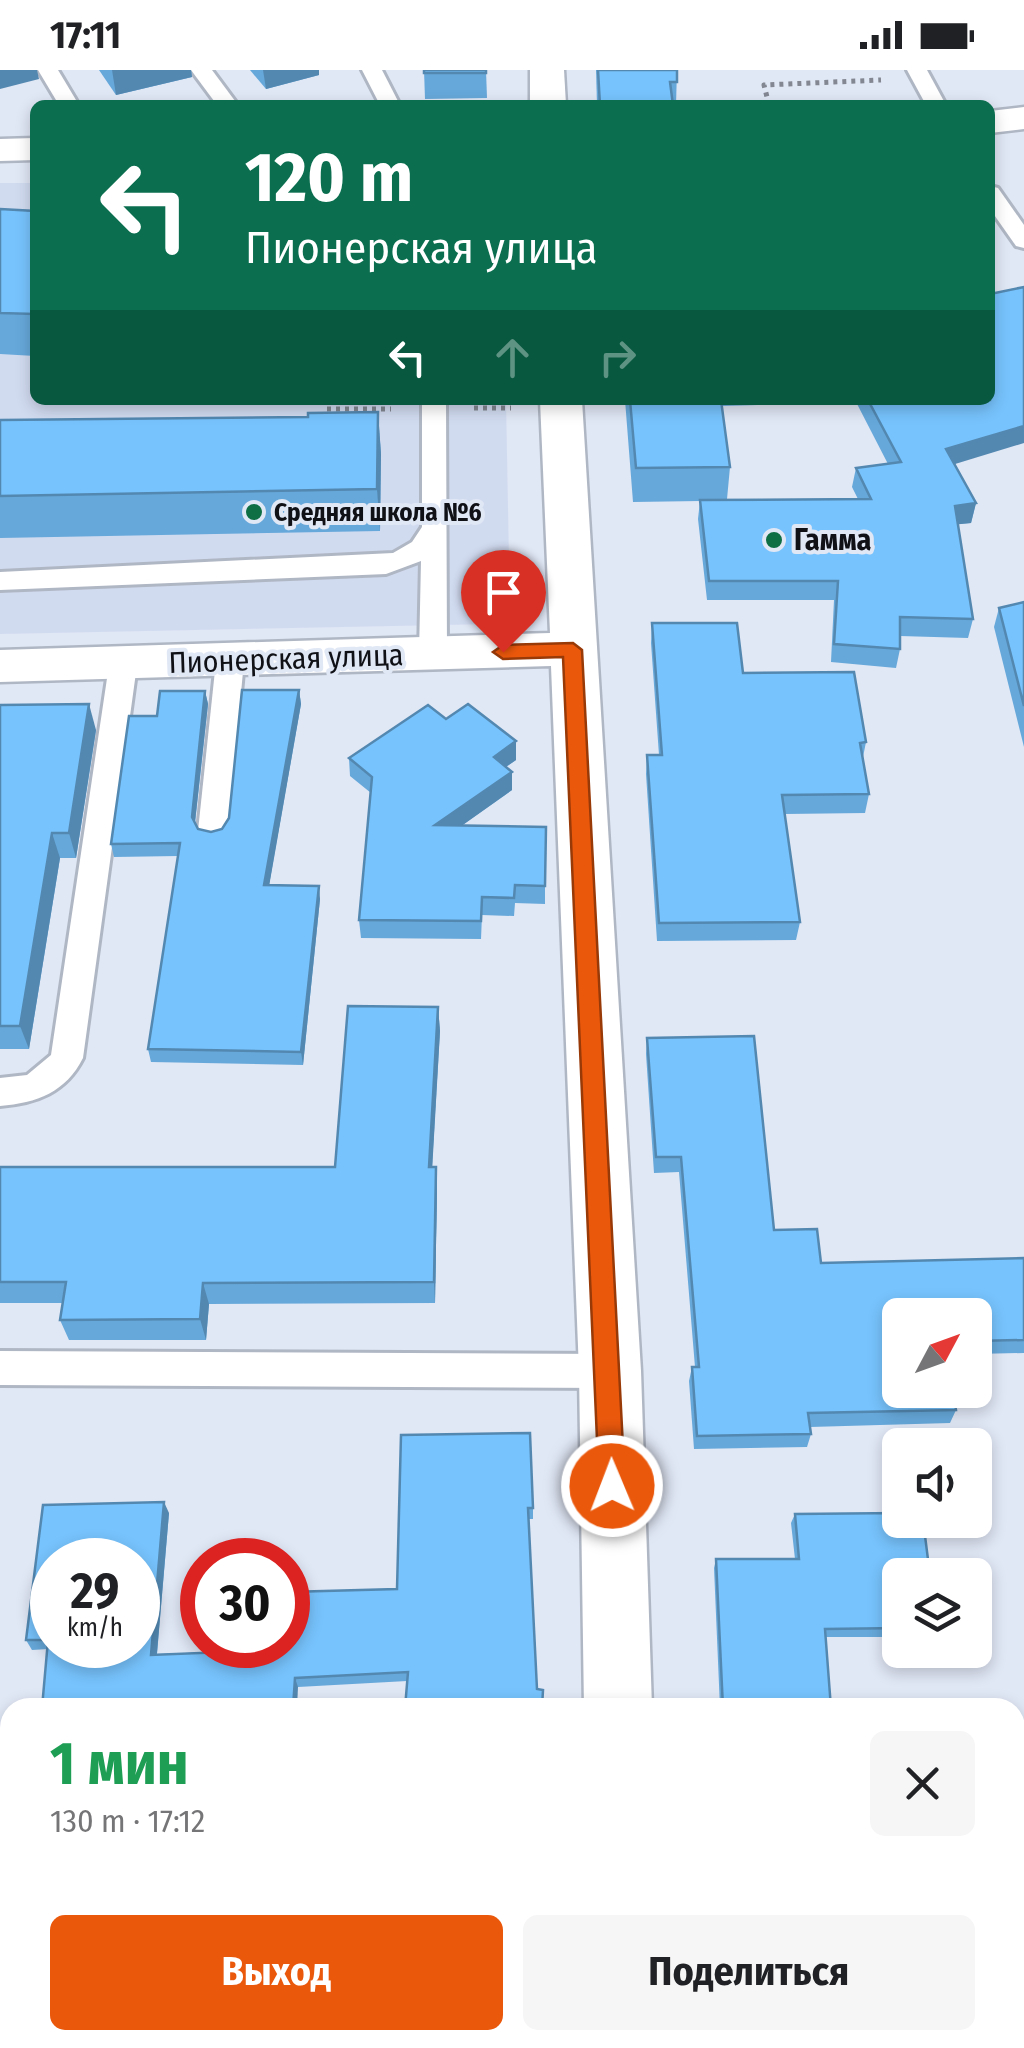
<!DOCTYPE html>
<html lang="ru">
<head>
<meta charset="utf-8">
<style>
  :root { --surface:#fff; --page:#f6f6f6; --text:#202124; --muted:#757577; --accent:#ea580c }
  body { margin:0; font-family:"Fira Sans Condensed",sans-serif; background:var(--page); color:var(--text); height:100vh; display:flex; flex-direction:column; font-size:38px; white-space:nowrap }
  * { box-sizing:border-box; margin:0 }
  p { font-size:32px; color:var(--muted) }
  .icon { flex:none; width:55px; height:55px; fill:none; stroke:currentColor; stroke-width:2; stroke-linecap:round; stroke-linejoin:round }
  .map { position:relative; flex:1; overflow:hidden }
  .details { position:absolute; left:0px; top:1628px; width:1025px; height:352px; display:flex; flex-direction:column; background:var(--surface); border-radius:30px 30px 0 0; box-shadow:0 5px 15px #0003 }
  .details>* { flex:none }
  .banner { position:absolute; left:30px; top:30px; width:965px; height:305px; border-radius:15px; box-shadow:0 5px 15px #0003; background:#0b6e4f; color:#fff; overflow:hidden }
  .needle { width:65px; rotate:49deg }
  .tools { position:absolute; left:882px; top:1228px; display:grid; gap:20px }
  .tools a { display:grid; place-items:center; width:110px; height:110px; border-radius:15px; background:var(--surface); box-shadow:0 5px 15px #0003; font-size:50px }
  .speed { position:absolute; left:30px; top:1468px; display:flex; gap:20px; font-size:50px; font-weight:700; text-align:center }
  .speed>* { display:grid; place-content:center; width:130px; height:130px; border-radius:50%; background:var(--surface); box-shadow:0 5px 15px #0003; line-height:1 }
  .speed small { font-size:25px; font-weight:400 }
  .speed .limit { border:15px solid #d22; background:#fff; color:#111 }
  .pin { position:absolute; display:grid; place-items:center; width:85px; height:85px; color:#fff; margin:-102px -42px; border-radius:50% 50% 50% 0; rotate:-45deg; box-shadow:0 0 10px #0007 }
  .pin .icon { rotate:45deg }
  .me { position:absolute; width:110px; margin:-55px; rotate:359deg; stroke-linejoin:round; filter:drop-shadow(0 0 8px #0008) }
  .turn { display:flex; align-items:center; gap:35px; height:210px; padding:0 50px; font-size:45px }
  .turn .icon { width:130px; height:130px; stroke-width:2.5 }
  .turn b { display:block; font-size:70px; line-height:85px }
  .lanes { display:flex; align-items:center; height:95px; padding:0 50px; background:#0003; justify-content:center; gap:50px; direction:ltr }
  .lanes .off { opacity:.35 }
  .round { display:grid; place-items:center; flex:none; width:105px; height:105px; border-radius:15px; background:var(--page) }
  .head { display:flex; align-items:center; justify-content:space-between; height:170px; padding:0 50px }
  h1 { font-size:60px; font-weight:700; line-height:75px; color:#1e9e55 }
  .primary-button { display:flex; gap:20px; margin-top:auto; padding:20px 50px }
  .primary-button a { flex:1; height:115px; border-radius:15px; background:var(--accent); color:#fff; font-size:40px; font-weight:700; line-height:115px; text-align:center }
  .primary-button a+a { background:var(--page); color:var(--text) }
  .status { display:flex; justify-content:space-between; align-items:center; height:70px; padding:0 50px; background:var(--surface); direction:ltr }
  .status svg { height:28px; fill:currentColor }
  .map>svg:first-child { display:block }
</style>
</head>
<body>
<div class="status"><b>17:11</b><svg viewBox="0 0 49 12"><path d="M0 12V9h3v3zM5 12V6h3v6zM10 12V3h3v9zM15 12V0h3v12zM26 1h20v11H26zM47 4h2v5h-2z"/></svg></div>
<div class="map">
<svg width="1024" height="1978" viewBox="0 0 1024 1978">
  <rect width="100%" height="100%" fill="#e0e7f5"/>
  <path fill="#d1dbf0" d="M0 113H35V330H506L510 545 493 554 0 564Z"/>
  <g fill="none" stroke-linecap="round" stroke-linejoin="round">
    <g stroke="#b0b7c4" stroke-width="6">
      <g id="lane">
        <path d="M38 0H58L79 35H59Z"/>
        <path d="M191 0H212L238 35H217Z"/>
        <path d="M362 0H382L400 35H380Z"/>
        <path d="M907 0H927L946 35H926Z"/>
        <path d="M990 116 998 118 1024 155V178L1016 176 990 139Z"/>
        <path d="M422 330H446L447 584 443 591H423L419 584 421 491 386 504 0 520V502L393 483 412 472 422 457Z"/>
        <path d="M230 581 240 584 244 591 228 761 224 769 213 772 202 769 198 761 216 591 220 584Z"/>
        <path d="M123 585 133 588 137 595 83 988C66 1022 37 1033 0 1036V1008L27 1005 51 985 109 595 113 588Z"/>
        <path d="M0 1281 610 1284 623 1289 628 1301 623 1313 610 1318 0 1315Z"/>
      </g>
    </g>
    <g stroke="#b0b7c4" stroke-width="5">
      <g id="street">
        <path d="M540 330H582L641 1301 652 1638H584L579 1301 551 596 0 612V580L550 563Z"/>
        <path d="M586 1970H662L661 1978H585Z"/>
      </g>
    </g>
    <g stroke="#b0b7c4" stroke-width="5">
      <g id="secondary">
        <path d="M530 0H564L566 35H530Z"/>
        <path d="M1024 37V59L990 63V41Z"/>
        <path d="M35 68V90L0 91V69Z"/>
      </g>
    </g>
    <g stroke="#828791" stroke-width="5" stroke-dasharray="4 5" stroke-linecap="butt">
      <path d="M769 35 764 15 881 10"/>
      <path d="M474 338H511"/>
      <path d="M327 339H391"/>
    </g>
    <use href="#lane" fill="#fff" fill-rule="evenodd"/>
    <use href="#street" fill="#fff" fill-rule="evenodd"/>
    <use href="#secondary" fill="#fff" fill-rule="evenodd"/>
  </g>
  <g fill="#66a8da">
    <path d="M99 0H191L192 7 116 25Z"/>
    <path d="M250 0H319V5L266 19Z"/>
    <path d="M424 0H486L487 28 425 29Z"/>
    <path d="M596 0H677L676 35H597Z"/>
    <path d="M0 139 35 141V286L0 284Z"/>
    <path d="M625 330H759L758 335 722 336 730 397 727 429H858L852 417 856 398 888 394 855 330H990L955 394 976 433 971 453 958 454 973 549 968 568 900 566V579L896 598 831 592 834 530H707L698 449 700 431 633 432Z"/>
    <path d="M378 342 381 384 380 461 0 468V350L308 347Z"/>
    <path d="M1024 532V677L994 557 999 538Z"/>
    <path d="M652 553 866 672 863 687 869 724 865 743 785 744 800 852 796 870 657 871 646 704 647 685H659L651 573Z"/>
    <path d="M299 620 301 634 269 815 320 829 303 995 151 992 148 979 178 786 114 787 111 774 157 646 205 621 208 634 195 753 198 759 211 762 222 759Z"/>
    <path d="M0 635 96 660 76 788H60L29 979H0Z"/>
    <path d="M446 649 516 671V690L506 697 512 720 461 756 545 816V834L515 833 514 846 482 845 481 869 361 868 359 850 371 723 350 706 349 688Z"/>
    <path d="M438 937 440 961 432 1097 437 1119 435 1233 209 1234 206 1270H69L60 1250 63 1233H0V1097H335Z"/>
    <path d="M647 968 774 1160 821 1193 1024 1188V1283L975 1284V1245H900L956 1340 950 1353 810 1357 811 1364 807 1377 694 1379 689 1311 692 1297H695L679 1102 654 1103 646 984Z"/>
    <path d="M401 1365 533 1438V1449H528L407 1611 298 1617 48 1579 32 1580 26 1570 169 1443 157 1584 273 1580 397 1519Z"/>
    <path d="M795 1444 900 1505V1567H826L831 1638H720L714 1498 716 1489H795L791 1453Z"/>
    <path d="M1015 1685 1024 1686V1832H1015Z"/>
    <path d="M810 1970H875L810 1978Z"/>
  </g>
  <g fill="#5388b1">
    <path d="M0 0H37L39 9 0 19Z"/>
    <path d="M112 0H191L192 7 116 25Z"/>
    <path d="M263 0H319V5L266 19Z"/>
    <path d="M378 342 381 384 380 461 377 419Z"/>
    <path d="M1024 356V373L942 398 946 379Z"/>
    <path d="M976 433 971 453 951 455 955 436Z"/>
    <path d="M299 620 301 634 267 828 264 815Z"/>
    <path d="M205 621 208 634 194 761 192 747Z"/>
    <path d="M89 634 96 660 76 788 69 763Z"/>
    <path d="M516 671V690L494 705V687Z"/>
    <path d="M512 702V720L436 774 435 755Z"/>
    <path d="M52 763 60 788 29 979 20 956Z"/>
    <path d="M319 816 320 829 303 995 301 982Z"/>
    <path d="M438 937 440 961 431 1119 429 1097Z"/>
    <path d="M436 1097 437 1119 435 1233 434 1212Z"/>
    <path d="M203 1213 209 1234 206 1270 200 1249Z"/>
    <path d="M164 1432 169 1443 156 1594 151 1585Z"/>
    <path d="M295 1608 298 1617 297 1638H293Z"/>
  </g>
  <g fill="#77c3fd" stroke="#5388b1" stroke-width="2.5" fill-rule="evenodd">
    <rect x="424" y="0" width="62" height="3"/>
    <path d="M598 0H677V12H670L673 35H600Z"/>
    <path d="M0 139 35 141V244L0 243Z"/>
    <path d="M1024 217V356L946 379 976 433 955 436 973 549 900 547V579L834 574 838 511H709L700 430 871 429 856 398 901 392 868 330H990V224Z"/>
    <path d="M630 330H721L730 397 636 398Z"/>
    <path d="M378 342 377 419 0 426V350L308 347V343Z"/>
    <path d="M1024 532V636L999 538Z"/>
    <path d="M652 553H737L743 603 854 602 866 672 860 673 869 724 782 725 800 852 659 853 647 685H662Z"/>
    <path d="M242 620H299L264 815 319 816 301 982 148 979 180 773 111 774 129 646H157L160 621H205L192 747 198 759 211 762 222 759 229 748Z"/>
    <path d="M89 634 69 763H52L20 956H0V635Z"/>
    <path d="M468 634 516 671 494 687 512 702 435 755 546 757 545 816 515 815 514 828 482 827 481 851 359 850 372 707 349 688 428 635 446 649Z"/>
    <path d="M348 936 438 937 429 1097H436L434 1212 203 1213 200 1249 60 1250 66 1212H0V1097H335Z"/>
    <path d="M754 966 774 1160 817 1159 821 1193 1024 1188V1270L975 1271V1245H900V1320H953L956 1340 808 1343 811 1364 697 1366 692 1297H699L681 1087H656L647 968Z"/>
    <path d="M530 1363 533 1438H528L537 1619 543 1620 542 1638H405L408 1602 295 1608 293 1638H42L48 1570H26L43 1435 164 1432 151 1585 273 1580V1575H288V1522L397 1519 401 1365ZM52 1490H138V1575H52Z"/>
    <path d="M900 1443V1450H923L930 1505H900V1558L825 1559 831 1638H723L716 1489H799L795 1444Z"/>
    <path d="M1015 1685 1024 1686V1820H1015Z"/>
    <rect x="489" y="1970" width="48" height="8"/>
    <path d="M817 1970H875L876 1978H788H817Z"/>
  </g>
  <path fill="#ea580c" stroke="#983908" stroke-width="2.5" d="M573 573 582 580 625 1416 622 1425 612 1429 603 1425 599 1416 563 587 503 589 493 582 503 575Z"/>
  <g fill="#0e6f45" stroke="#e0e7f5" stroke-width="4">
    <circle cx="254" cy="442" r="10"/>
    <circle cx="774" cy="470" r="10"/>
  </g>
  <g text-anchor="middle" stroke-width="8" stroke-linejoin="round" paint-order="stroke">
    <g font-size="25" font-weight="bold" fill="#0f1116" stroke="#e0e7f5" text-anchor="start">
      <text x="274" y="451">Средняя школа №6</text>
    </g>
    <g font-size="30" font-weight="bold" fill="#0f1116" stroke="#e0e7f5" text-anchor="start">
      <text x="794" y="480">Гамма</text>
    </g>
    <g font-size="30" fill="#0f1116" stroke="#e0e7f5">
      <text transform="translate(286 589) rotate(-2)" y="10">Пионерская улица</text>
    </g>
  </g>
</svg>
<div class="tools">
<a><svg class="needle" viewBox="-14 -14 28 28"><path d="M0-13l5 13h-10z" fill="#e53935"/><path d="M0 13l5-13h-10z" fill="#757577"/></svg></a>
<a><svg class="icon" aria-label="sound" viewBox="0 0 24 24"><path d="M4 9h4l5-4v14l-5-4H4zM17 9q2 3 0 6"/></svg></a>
<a><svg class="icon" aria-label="layers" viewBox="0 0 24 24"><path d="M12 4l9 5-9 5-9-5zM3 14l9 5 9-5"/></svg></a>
</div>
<div class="speed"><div>29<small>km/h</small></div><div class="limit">30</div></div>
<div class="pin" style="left:503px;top:582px;background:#d93025"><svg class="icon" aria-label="arrive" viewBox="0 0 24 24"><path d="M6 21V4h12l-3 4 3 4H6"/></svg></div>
<svg class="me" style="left:612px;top:1416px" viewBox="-20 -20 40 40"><circle r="17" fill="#ea580c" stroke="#fff" stroke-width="3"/><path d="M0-11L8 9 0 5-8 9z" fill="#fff"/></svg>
<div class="banner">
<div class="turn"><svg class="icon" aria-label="left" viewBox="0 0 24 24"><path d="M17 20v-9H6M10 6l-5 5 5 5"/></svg><div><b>120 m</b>Пионерская улица</div></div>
<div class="lanes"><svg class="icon" aria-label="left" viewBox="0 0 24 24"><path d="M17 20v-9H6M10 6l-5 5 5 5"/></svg><svg class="icon off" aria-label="ahead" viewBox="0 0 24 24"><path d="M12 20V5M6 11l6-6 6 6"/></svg><svg class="icon off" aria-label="right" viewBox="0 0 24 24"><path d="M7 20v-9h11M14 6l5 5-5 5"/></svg></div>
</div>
<section class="details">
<div class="head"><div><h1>1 мин</h1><p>130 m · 17:12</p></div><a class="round"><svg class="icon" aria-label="close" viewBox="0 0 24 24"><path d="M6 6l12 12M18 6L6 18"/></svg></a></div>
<div class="primary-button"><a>Выход</a><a>Поделиться</a></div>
</section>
</div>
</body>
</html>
